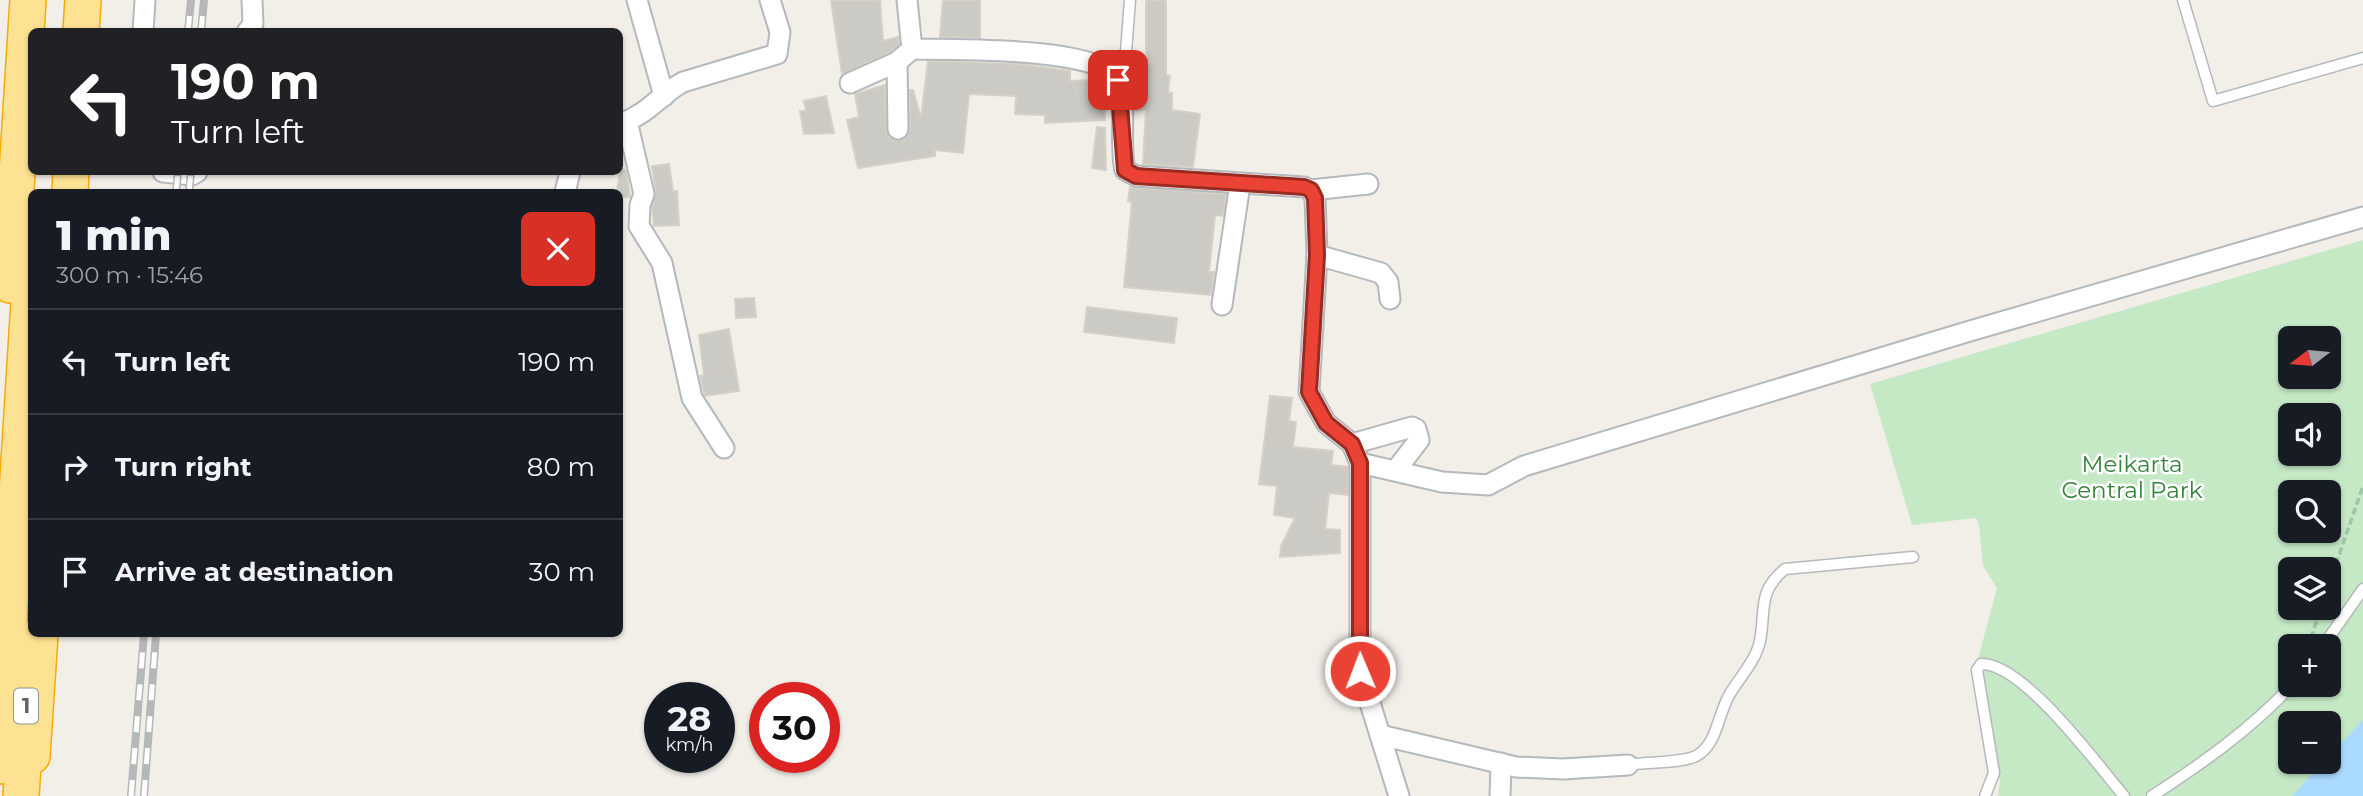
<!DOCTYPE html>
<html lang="en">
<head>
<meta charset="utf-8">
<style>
  :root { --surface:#171b24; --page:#242831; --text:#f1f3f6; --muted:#9ea1a6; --line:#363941 }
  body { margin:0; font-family:Montserrat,sans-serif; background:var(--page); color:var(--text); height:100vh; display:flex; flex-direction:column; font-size:26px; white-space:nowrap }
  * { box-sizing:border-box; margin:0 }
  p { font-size:23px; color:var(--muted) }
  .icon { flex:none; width:38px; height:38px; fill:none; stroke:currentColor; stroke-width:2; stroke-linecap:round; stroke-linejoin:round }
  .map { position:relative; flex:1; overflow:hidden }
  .side { position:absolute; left:28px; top:189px; width:595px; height:448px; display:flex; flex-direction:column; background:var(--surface); border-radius:10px; box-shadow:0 2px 5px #0004 }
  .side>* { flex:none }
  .top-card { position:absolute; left:28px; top:28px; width:595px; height:147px; border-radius:10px; box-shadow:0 2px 5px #0004; background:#202124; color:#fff; overflow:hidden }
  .needle { width:46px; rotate:254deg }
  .tools { position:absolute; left:2278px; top:326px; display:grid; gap:14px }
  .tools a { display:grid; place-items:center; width:63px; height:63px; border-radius:10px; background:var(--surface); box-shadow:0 2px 5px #0004; font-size:35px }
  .speed { position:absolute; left:644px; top:682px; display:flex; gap:14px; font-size:35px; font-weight:700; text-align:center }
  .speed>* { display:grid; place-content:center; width:91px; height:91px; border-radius:50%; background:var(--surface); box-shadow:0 2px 5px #0004; line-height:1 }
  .speed small { font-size:18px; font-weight:400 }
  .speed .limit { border:10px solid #d22; background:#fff; color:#111 }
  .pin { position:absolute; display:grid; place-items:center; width:60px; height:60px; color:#fff; margin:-30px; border-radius:14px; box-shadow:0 4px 10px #0006 }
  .me { position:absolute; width:77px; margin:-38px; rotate:359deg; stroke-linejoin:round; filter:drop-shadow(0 0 5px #0008) }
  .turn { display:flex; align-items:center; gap:24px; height:147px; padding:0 28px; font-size:32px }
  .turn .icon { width:91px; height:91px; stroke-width:2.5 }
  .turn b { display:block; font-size:49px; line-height:60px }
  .round { display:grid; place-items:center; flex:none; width:74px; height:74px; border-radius:10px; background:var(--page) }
  .overview { display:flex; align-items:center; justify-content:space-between; height:119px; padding:0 28px }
  h1 { font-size:42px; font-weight:800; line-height:52px }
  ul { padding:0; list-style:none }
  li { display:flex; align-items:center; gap:21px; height:105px; padding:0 28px; border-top:2px solid var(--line) }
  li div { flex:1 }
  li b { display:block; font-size:26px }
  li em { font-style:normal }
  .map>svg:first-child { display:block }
</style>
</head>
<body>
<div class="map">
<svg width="2363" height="796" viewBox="0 0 2363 796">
  <rect width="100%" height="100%" fill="#f1efe8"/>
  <path fill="#c5e8c5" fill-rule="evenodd" d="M2363 240V796H1998L2000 780 1980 721 1973 678 1997 588 1983 566 1979 524 1976 518 1912 525 1870 384ZM2291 338H2329V376H2291ZM2291 415H2329V453H2291ZM2291 492H2329V530H2291ZM2291 569H2329V607H2291ZM2291 646H2329V684H2291ZM2291 723H2329V761H2291Z"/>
  <path fill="#aadaff" d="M2363 720V796H2292L2324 761H2329V756Z"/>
  <g fill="#cccac5" stroke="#d6d1c6" stroke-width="2">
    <path d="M831 0H880L883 41 898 37 899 44 890 52 842 74Z"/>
    <path d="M943 0H980V38L940 37Z"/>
    <path d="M1146 0H1166V75L1170 76 1168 93H1172V110L1200 114 1193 167 1143 164 1146 110H1135L1134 93 1138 72H1146Z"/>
    <path d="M928 61 1020 64 1070 71V81L1094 80V92H1105V120L1045 123V115L1015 114 1016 96 969 94 963 153 935 150V156L858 168 847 120 859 117 855 94 885 85 887 135 893 140H904L910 130V90H913L921 118Z"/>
    <path d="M826 96 834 133 804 134 800 111H806L804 101Z"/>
    <path d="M1097 127 1105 128 1106 170 1092 168Z"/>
    <path d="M669 164 673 191H677L679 225 654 226 652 207 656 192 652 166Z"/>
    <path d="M620 169 626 170 630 197H620L617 192Z"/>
    <path d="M1130 187 1226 194 1223 216 1215 215 1209 272H1214L1211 295 1124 287 1132 202 1128 201Z"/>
    <path d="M754 298 756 317 736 318 735 299Z"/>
    <path d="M1087 307 1177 318 1174 343 1084 332Z"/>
    <path d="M729 329 739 391 705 396 700 376 704 375 699 335Z"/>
    <path d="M1270 396 1292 398 1289 421 1296 422 1293 447 1333 451 1331 465 1348 467V495L1329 493 1325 529 1340 530V553L1280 557 1281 546 1295 518 1274 515 1277 486 1259 484Z"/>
  </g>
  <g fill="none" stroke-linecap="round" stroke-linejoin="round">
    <g stroke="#b5b8bc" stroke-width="13">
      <g id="service">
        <path d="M2183 0 2213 101 2363 58"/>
        <path d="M1118 80 1125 64 1130 0"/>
        <path d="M2323 646 2363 589"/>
        <path d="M1628 765C1646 762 1682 763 1696 756 1718 745 1718 711 1731 692 1741 676 1756 660 1760 641 1766 610 1757 592 1785 569L1913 557"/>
        <path d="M1985 796 1994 773 1977 670 1981 664C2022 662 2097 764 2124 796"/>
        <path d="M2152 796C2203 763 2251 729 2293 684"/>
      </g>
    </g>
    <g stroke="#b5b8bc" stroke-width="23">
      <g id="minor">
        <path d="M637 0 664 96"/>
        <path d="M907 0 912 49C951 50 1096 46 1118 79 1127 94 1119 147 1125 170L1136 176 1304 187 1311 190 1315 198 1317 255 1309 392 1326 423 1352 444 1360 463V671L1380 735 1516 767 1563 769 1628 765"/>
        <path d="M143 32 145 0"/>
        <path d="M247 32 253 24 252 0"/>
        <path d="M897 62 898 129"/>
        <path d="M850 83 897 62 912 49"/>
        <path d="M627 121 644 194 640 205 639 226 662 263 692 398 724 448"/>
        <path d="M620 124C650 113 659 95 683 82L777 54 780 32 770 0"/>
        <path d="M163 172 192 175 197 172"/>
        <path d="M1311 190 1368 184"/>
        <path d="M565 192 570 172"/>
        <path d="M1317 255 1381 273 1388 282 1390 299"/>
        <path d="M1222 305 1240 184"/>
        <path d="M1352 444 1412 427 1416 429 1419 440 1396 470"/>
        <path d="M1360 463 1442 482 1488 485 1524 466 1970 331 2363 217"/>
        <path d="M1380 735 1399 796"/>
        <path d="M1500 796 1501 763"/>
      </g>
    </g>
    <g stroke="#f9ab00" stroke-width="38">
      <g id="motorway">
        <path d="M81 32 83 0"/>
        <path d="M70 192 71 172"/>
        <path d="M10 285 28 0"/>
        <path d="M32 756 40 634"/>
        <path d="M0 766 32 254"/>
        <path d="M21 796 25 731"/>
      </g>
    </g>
    <g stroke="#9cc7a9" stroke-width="3.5" stroke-dasharray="7 3.5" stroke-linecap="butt">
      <path d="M2329 584 2363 486"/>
      <path d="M2311 638 2321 607"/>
    </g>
    <use href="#service" stroke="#fff" stroke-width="10"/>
    <use href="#minor" stroke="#fff" stroke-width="19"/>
    <use href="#motorway" stroke="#fde293" stroke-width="35"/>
    <g stroke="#b6b7b8" stroke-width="8">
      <g id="rail">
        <path d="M188 32 191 0"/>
        <path d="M201 32 204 0"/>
        <path d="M176 192 178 172"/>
        <path d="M189 192 191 172"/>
        <path d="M131 796 144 634"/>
        <path d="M144 796 156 634"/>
      </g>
    </g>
    <use href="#rail" stroke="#fff" stroke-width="5" stroke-dasharray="16" stroke-linecap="butt"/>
  </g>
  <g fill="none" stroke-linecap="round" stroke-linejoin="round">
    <g stroke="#982c22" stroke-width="18">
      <path id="route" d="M1118 80 1125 170 1136 176 1304 187 1311 190 1315 198 1317 255 1309 392 1326 423 1352 444 1360 463V671"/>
    </g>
    <use href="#route" stroke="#ea4335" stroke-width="12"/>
  </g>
  <g text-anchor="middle" stroke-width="5" stroke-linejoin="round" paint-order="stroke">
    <rect fill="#fff" stroke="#8f9295" stroke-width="2" x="14" y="688.5" width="24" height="35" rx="5"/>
    <g font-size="21" font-weight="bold" fill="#5f6368">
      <text x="26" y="713">1</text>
    </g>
    <g font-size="23" fill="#348238" stroke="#fff">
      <text x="2132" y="472">Meikarta<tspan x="2132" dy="26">Central Park</tspan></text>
    </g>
  </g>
</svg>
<div class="tools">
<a><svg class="needle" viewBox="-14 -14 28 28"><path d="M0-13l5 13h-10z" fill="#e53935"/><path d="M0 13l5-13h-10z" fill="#9ea1a6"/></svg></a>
<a><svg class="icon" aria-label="sound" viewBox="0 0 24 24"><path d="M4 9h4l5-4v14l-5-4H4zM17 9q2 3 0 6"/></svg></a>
<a><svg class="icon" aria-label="search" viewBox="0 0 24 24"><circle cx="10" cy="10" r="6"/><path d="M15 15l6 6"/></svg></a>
<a><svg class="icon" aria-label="layers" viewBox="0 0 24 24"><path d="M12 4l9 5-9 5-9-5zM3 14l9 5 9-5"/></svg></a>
<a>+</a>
<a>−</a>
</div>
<div class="speed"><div>28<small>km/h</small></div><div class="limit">30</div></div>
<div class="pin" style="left:1118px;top:80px;background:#d93025"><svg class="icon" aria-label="arrive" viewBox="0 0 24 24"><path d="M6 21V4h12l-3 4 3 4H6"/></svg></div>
<svg class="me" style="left:1360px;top:671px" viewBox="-20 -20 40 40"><circle r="17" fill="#ea4335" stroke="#fff" stroke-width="3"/><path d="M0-11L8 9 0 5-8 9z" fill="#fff"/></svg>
<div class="top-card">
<div class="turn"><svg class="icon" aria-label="left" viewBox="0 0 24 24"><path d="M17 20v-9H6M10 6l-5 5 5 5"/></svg><div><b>190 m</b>Turn left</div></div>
</div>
<section class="side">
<div class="overview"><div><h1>1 min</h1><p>300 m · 15:46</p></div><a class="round" style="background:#d93025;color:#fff"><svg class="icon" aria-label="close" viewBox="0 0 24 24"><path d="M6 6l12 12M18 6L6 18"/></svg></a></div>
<ul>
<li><svg class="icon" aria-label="left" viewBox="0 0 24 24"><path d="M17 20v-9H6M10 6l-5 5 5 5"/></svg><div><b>Turn left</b></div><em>190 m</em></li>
<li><svg class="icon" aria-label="right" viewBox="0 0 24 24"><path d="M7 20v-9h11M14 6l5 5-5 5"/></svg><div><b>Turn right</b></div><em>80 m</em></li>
<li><svg class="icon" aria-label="arrive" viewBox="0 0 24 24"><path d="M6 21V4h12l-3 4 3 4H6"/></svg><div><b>Arrive at destination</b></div><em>30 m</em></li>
</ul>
</section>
</div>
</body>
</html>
